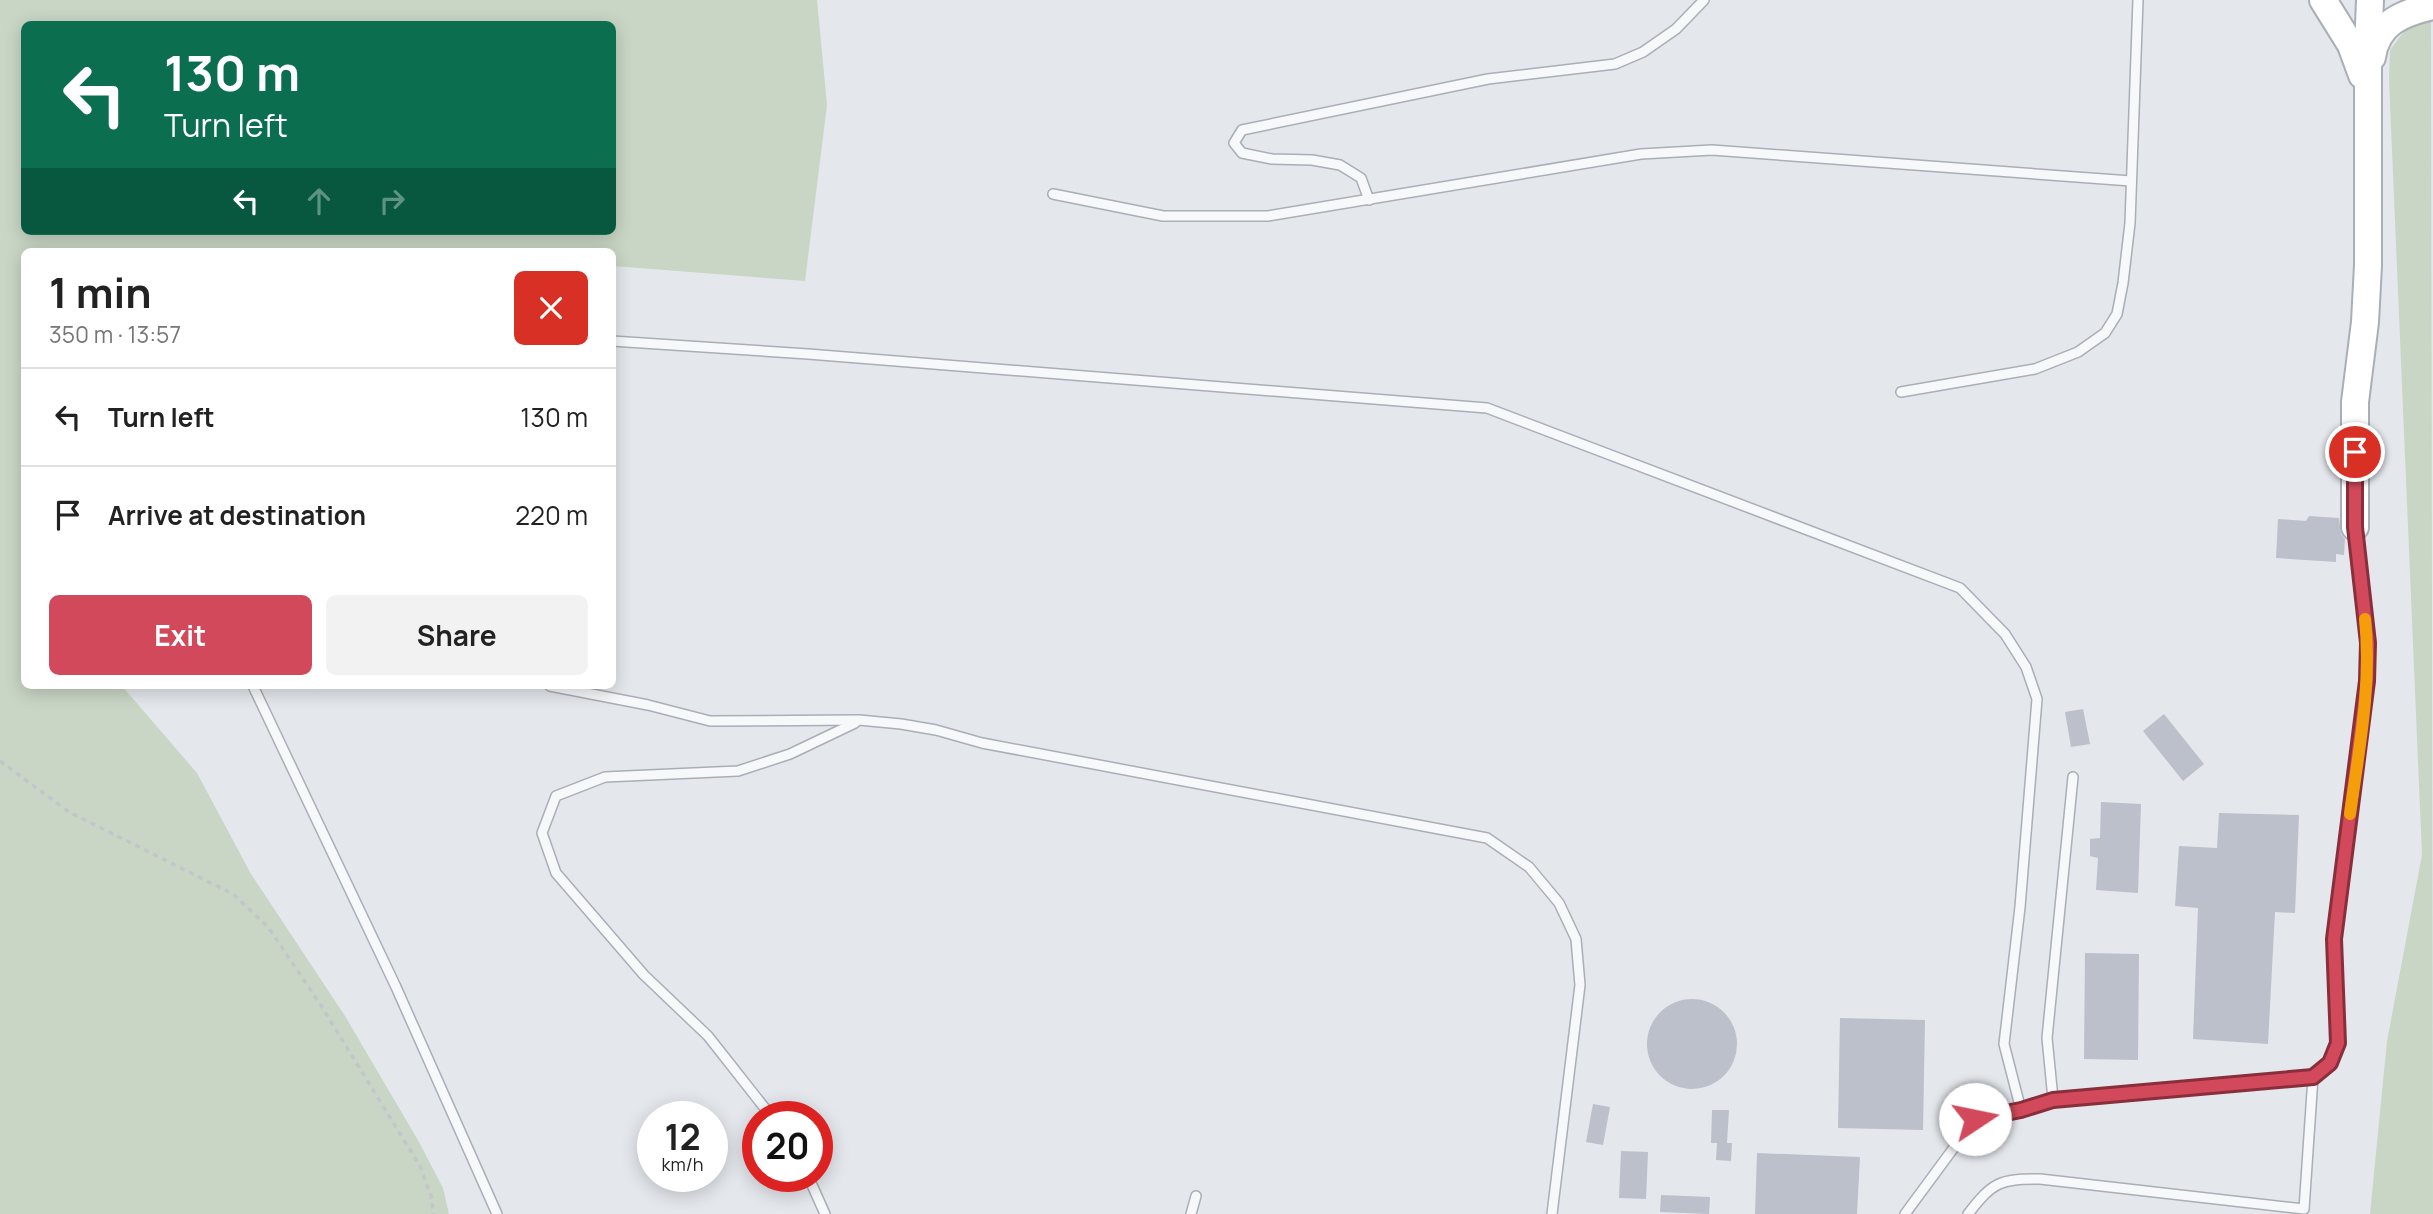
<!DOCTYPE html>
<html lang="en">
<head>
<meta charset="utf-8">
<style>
  :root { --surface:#fff; --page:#f2f2f2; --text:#222; --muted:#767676; --line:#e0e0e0; --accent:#d1495b }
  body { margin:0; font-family:Manrope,sans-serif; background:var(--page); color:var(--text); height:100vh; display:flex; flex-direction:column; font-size:26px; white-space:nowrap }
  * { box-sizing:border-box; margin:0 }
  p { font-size:23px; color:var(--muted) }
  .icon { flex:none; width:38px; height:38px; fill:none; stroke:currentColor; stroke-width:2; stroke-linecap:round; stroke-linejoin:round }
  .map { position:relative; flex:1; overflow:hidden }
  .details { position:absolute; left:21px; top:248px; width:595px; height:441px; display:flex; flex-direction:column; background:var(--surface); border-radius:10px; box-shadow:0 4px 18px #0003 }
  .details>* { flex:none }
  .hud { position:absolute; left:21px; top:21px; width:595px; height:214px; border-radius:10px; box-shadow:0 4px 18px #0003; background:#0b6e4f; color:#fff; overflow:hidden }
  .speed { position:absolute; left:637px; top:1101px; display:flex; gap:14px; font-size:35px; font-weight:700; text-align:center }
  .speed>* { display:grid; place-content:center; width:91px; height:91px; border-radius:50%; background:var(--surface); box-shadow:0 4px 18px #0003; line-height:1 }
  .speed small { font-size:18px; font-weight:400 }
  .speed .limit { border:10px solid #d22; background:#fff; color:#111 }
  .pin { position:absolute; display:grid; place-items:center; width:60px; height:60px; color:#fff; margin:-30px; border:4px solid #fff; border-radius:50%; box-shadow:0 2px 7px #0007 }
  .me { position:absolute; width:77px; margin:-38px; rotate:79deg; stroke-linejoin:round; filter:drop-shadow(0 0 5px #0008) }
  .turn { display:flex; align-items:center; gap:24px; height:147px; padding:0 28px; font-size:32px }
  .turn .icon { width:91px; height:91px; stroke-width:2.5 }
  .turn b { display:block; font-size:49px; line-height:60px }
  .lanes { display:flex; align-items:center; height:66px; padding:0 28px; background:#0003; justify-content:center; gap:35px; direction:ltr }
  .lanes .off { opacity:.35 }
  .round { display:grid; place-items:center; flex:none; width:74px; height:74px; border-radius:10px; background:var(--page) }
  .summary { display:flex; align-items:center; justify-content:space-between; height:119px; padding:0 28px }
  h1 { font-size:42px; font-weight:700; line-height:52px }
  .cta { display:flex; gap:14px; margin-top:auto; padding:14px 28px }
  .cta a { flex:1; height:80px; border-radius:10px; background:var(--accent); color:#fff; font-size:28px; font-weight:700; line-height:80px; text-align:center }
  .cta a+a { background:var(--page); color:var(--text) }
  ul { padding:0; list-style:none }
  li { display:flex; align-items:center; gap:21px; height:98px; padding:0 28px; border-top:2px solid var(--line) }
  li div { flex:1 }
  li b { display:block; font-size:26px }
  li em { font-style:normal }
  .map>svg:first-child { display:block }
</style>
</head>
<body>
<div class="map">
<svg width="2433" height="1214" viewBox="0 0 2433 1214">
  <rect width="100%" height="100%" fill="#e4e7ec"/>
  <g fill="#c9d6c5" fill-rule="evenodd">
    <path d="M0 0H817L827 105 805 281 613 266 612 252H24V686H122L197 773 251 874 345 1016 419 1142 443 1188 449 1214H0ZM24 24H612V231H24Z"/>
    <path d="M2431 19 2433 1214H2370L2387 1041 2422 855 2389 80 2390 50 2411 22Z"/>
  </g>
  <g fill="#bbc0ca">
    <path d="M2309 516 2339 518 2341 534 2345 539 2344 555 2336 554V562L2276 558 2278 519 2306 521Z"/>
    <path d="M2083 709 2090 744 2071 747 2065 712Z"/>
    <path d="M2164 714 2204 764 2183 781 2143 731Z"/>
    <path d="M2101 802 2141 804 2138 893 2096 890 2098 858 2090 856V839L2100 838Z"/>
    <path d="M2219 813 2299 815 2295 913 2275 912 2268 1044 2193 1039 2198 908 2175 906 2179 846 2217 848Z"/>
    <path d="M2085 953 2139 954 2138 1060 2084 1059Z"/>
    <circle cx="1692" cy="1044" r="45"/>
    <path d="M1840 1018 1925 1020 1923 1130 1838 1128Z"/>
    <path d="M1593 1104 1610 1107 1603 1145 1586 1142Z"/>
    <path d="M1712 1110H1729L1727 1143H1732L1731 1161 1716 1160 1717 1143H1711Z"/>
    <path d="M1621 1151 1648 1152 1646 1199 1619 1198Z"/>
    <path d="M1757 1153 1860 1157 1857 1214H1755Z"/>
    <path d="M1661 1195 1710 1197 1709 1214 1660 1212Z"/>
  </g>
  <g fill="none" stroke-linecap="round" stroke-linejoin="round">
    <g stroke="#a9aeb7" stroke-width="12">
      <g id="lane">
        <path d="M1053 194 1163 216H1268L1641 154 1712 150 2131 181"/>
        <path d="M1369 200 1361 178 1340 165 1312 160 1272 159 1242 153 1234 143 1242 130 1488 79 1615 64 1643 52 1676 29 1704 0"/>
        <path d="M612 341 808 354 1487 408 1960 588 2005 634 2026 667 2037 699 2020 907 2004 1044 2021 1110"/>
        <path d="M1901 392 2035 369 2078 352 2105 333 2117 314 2123 283 2130 223 2138 0"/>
        <path d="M253 686 396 987 497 1214"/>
        <path d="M550 686 648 705 710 721 859 720 901 724 936 730 982 743 1487 838 1529 867 1559 903 1576 939 1580 985 1552 1214"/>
        <path d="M2053 1099 2047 1038 2073 777"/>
        <path d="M771 1116 708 1036 644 975 556 873 542 833 556 796 605 777 738 771 790 754 855 723"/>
        <path d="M808 1176 825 1214"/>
        <path d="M1191 1214 1196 1196"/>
        <path d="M1905 1214 1975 1119 2021 1110 2053 1099 2313 1077 2331 1064 2338 1043 2334 939 2367 681 2368 643 2355 528"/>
        <path d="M1968 1214C1993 1182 1999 1179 2040 1179L2304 1209 2313 1077"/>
      </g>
    </g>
    <g stroke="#a9aeb7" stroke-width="30">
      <g id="secondary">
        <path d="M2323 0 2351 45 2362 75"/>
        <path d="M2372 57C2377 23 2402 13 2433 6"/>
        <path d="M2355 527V402L2365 322 2368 265V49L2370 0"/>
      </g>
    </g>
    <path stroke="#c2c5cb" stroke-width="3.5" stroke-dasharray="5 5" stroke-linecap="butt" d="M0 761 69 812 233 894 268 927 320 1004 420 1166 432 1199 433 1214"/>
    <use href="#lane" stroke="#f7f8fa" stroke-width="9"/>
    <use href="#secondary" stroke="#fff" stroke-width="26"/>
  </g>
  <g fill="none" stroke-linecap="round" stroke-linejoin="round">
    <g stroke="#882f3b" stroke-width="18">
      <path id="route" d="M1975 1119 2021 1110 2053 1100 2313 1077 2330 1063 2338 1043 2334 939 2367 681 2368 643 2355 527V452"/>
    </g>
    <use href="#route" stroke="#d1495b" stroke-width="12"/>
    <path stroke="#f59e0b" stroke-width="12" d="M2350 814C2359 749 2372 684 2365 619"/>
  </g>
</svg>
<div class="speed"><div>12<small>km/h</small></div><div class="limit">20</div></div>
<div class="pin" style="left:2355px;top:452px;background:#d93025"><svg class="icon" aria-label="arrive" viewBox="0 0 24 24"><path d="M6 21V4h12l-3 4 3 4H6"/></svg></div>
<svg class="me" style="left:1975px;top:1119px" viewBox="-20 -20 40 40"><circle r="19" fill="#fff"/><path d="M0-13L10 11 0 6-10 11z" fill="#d1495b"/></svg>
<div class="hud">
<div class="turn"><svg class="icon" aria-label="left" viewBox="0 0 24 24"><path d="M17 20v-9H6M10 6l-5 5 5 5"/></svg><div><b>130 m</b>Turn left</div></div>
<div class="lanes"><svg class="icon" aria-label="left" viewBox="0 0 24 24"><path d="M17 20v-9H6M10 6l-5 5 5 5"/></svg><svg class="icon off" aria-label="ahead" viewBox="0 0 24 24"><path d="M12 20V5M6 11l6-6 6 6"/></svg><svg class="icon off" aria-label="right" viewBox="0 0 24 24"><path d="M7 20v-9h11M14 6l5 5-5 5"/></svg></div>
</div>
<section class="details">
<div class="summary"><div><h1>1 min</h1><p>350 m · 13:57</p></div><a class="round" style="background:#d93025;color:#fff"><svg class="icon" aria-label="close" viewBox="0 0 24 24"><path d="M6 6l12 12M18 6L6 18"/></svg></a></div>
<ul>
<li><svg class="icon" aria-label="left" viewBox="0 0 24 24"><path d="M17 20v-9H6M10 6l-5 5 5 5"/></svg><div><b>Turn left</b></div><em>130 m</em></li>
<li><svg class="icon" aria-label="arrive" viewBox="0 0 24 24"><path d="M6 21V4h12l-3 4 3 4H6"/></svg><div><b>Arrive at destination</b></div><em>220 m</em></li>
</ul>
<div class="cta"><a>Exit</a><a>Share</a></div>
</section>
</div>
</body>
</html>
